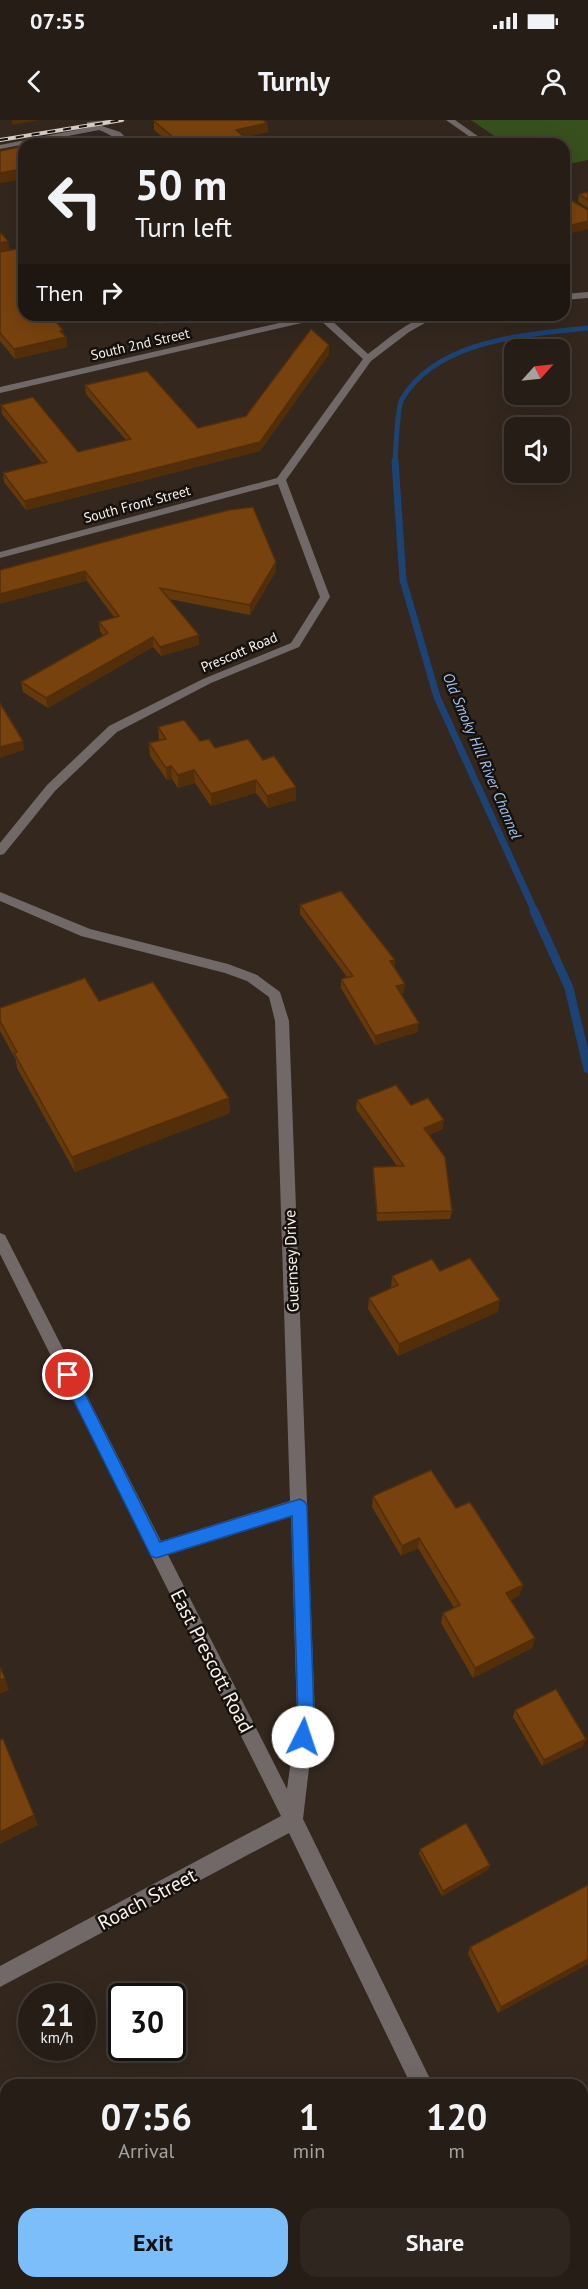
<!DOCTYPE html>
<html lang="en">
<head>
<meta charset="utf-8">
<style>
  :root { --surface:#261d16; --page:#2e261f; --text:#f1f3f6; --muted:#a4a2a1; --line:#423b35; --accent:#7cbef9 }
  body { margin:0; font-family:"PT Sans",sans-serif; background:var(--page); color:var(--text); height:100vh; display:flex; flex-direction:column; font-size:22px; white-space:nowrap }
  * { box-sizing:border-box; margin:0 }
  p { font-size:20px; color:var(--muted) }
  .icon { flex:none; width:33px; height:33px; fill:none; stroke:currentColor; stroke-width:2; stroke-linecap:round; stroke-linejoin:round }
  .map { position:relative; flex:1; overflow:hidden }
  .side { position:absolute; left:0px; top:1959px; width:588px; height:210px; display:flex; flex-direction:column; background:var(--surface); border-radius:18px 18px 0 0; box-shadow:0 6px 24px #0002,0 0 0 2px var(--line) }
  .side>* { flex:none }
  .top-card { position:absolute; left:18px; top:18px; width:552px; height:183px; border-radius:18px; box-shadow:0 6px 24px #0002,0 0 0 2px var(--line); background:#261d16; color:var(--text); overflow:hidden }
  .needle { width:39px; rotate:63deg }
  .fabs { position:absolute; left:504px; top:219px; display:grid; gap:12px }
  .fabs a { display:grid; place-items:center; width:66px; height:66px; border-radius:12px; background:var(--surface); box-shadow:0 6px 24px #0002,0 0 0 2px var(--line); font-size:30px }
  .speed { position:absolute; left:18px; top:1863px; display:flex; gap:12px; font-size:30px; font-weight:700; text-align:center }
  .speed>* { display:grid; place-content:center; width:78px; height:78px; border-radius:50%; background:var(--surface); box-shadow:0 6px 24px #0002,0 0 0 2px var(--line); line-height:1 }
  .speed small { font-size:15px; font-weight:400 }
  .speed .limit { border:3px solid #111; border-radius:9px; background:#fff; color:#111 }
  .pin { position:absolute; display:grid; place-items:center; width:51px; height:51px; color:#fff; margin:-26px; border:3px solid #fff; border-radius:50%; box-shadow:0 2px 6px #0007 }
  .me { position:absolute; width:66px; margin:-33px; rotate:4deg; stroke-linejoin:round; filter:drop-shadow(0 0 4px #0008) }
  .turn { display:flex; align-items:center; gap:21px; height:126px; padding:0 18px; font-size:27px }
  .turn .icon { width:78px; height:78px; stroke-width:2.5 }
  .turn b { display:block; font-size:42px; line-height:51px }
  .then { display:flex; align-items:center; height:57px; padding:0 18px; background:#0003; gap:12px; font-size:22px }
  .eta { display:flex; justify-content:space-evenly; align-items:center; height:102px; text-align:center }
  .eta b { font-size:36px; font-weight:700; line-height:42px }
  .cta { display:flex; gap:12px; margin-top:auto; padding:12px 18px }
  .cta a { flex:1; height:69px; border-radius:18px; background:var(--accent); color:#111; font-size:24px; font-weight:700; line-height:69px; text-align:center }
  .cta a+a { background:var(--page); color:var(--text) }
  .status { display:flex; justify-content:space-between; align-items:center; height:42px; padding:0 30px; background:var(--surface); direction:ltr }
  .status svg { height:16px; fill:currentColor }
  header { display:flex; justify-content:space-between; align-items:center; height:78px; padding:0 18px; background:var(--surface); font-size:27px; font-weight:700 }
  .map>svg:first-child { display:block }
</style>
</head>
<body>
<div class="status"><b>07:55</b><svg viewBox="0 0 49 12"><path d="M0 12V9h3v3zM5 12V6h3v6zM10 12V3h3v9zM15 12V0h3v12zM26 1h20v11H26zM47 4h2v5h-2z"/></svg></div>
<header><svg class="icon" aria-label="back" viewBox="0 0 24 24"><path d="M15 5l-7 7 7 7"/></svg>Turnly<svg class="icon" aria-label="person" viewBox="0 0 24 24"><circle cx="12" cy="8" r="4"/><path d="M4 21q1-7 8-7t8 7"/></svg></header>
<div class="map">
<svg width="588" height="2169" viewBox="0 0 588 2169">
  <rect width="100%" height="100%" fill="#33271e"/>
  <path fill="#384f1e" d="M471 0H588V40L564 45V24H506Z"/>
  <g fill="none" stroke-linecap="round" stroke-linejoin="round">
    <path stroke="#1c4374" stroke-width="5" d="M395 342C396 329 397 287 402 279 438 219 526 215 588 208"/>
    <path stroke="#1c4374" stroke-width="7" d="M395 341 403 460 437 577 535 792"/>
    <path stroke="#1c4374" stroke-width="9" d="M534 791 569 868 588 949"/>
    <g fill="#716868" fill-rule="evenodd">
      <path d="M109 0H126L102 6 120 12 133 24C122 24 111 14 99 10L0 29V25L91 7 87 6V2Z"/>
      <path d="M446 0H455L489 24H480Z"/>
      <path d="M24 130V136L0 141V135Z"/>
      <path d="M588 172V178L564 180V174Z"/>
      <path d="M314 195H380L376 198H329L368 234C389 219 412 195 439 195L409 212 371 241 286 360 330 477 299 527 211 563 117 612 55 671 4 734 0 735V723L47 665 109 606 203 559 291 523 320 477 278 364 0 438V432L277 358 363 239 319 199 0 273V267Z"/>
      <path d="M0 772 90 809 228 844 257 855 280 872 289 901 315 1597 303 1699 433 1965H411L289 1713 0 1867V1846L281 1696 0 1134V1113L5 1115 161 1421 290 1381 275 901 269 877 247 861 225 853 81 816 0 781ZM291 1397 297 1597 287 1669 168 1435Z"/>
      <path d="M507 2163H530L532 2169H509Z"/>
    </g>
    <g stroke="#d6cdc6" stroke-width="4">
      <path id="rail" d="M0 20 122 0"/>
    </g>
    <use href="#rail" stroke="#16110d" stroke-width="2" stroke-dasharray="8" stroke-linecap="butt"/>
  </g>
  <g fill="#66390c">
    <path d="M154 1 267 3 268 12 244 17 252 24H171L154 10Z"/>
    <path d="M24 26V67L17 60 0 63V31Z"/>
    <path d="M588 72V88L578 82 579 74Z"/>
    <path d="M0 112 10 131 24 195 64 215 66 217 67 227 15 239 0 221Z"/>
    <path d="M149 195H197L159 204Z"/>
    <path d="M329 225V234L260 331 26 390 4 362 3 353 42 343 2 294 1 285 78 332 126 320 86 274 85 265 198 308 246 296Z"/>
    <path d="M0 450 276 451 250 495 169 479 199 515V525L161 536 153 527 48 588 23 572 21 562 103 516 100 511 99 502 114 497 87 461Z"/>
    <path d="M158 607 200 621 215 628 263 640 296 667V680L268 688 256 673 211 686 195 663 178 668 172 659 167 660 150 636 149 623 159 620Z"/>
    <path d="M300 785 395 848 404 873 400 874 418 912 375 925 341 868V859L347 857 300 794Z"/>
    <path d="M99 881 230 993 75 1052 17 948 16 940 0 911V888Z"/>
    <path d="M357 980 411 985 443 1009 429 1015 452 1091 450 1099 377 1101 373 1056V1047L397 1046 356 989Z"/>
    <path d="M440 1151 498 1192 398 1236 368 1189 369 1178 391 1168 392 1156Z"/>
    <path d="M373 1376 456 1388 520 1475 511 1480 535 1518 532 1528 473 1558 441 1503 443 1493 454 1488 418 1428 401 1436 372 1387Z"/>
    <path d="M515 1590 583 1626 542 1646 513 1597Z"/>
    <path d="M420 1729 490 1745 488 1750 442 1776 419 1734Z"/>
    <path d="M588 1765V1844L498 1893 468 1834 470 1827Z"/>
  </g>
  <g fill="#532e0a">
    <path d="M12 0H39L12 5Z"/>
    <path d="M267 3 268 12 236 19V10Z"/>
    <path d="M16 50 17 60 0 63V53Z"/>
    <path d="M588 101V109L564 115V107Z"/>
    <path d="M8 121 10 131 0 133V123Z"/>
    <path d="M158 195H197L159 204Z"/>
    <path d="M63 210 64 217H66L67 227 15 239 14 229Z"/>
    <path d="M329 225V234L260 331 26 390 24 381 260 322Z"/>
    <path d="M276 442V451L250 495V485Z"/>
    <path d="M85 451 87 461 0 484V474Z"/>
    <path d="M199 515V525L161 536 160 527Z"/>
    <path d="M153 517V527L48 588 46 578Z"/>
    <path d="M23 621 24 630 0 638V627Z"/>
    <path d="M171 646 172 659 167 660 166 648Z"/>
    <path d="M194 650 195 663 178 668V655Z"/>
    <path d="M256 660V673L211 686V674Z"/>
    <path d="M296 667V680L268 688 267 676Z"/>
    <path d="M395 840V848L390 841Z"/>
    <path d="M405 864 404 873 395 875 396 866Z"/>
    <path d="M419 903 418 912 375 925V916Z"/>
    <path d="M229 978 230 993 75 1052 72 1037Z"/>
    <path d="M444 1000 443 1009 423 1017 424 1008Z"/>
    <path d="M500 1180 498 1192 398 1236 399 1224Z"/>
    <path d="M419 1418 418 1428 401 1436 402 1426Z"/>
    <path d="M523 1465 520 1475 504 1483 506 1473Z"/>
    <path d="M535 1518 532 1528 473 1558 475 1548Z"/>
    <path d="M5 1558 9 1570 0 1574V1560Z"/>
    <path d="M586 1619 583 1626 542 1646 544 1640Z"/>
    <path d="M34 1695 38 1705 0 1724V1712Z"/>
    <path d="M490 1745 488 1750 442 1776 443 1771Z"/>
    <path d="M588 1839V1844L498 1893 501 1887Z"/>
    <path d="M405 2163H410L400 2169H395Z"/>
  </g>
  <g fill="#77420e" stroke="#532e0a" stroke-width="1.5">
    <path d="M157 0H263L267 3 236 10 252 24H181L154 1Z"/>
    <path d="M465 19 472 24H443Z"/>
    <path d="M47 22 50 24H35Z"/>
    <path d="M24 26V59L16 50 0 53V31Z"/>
    <path d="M588 72V80L579 74Z"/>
    <path d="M564 77H565L588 90V101L564 107Z"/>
    <path d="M0 112 8 121 0 123Z"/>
    <path d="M16 129 24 138V195H50L63 210 60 211 66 217 14 229 0 213V132Z"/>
    <path d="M311 209 329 225 260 322 24 381 3 353 47 342 1 285 33 277 78 332 131 319 85 265 147 251 198 308 246 296Z"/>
    <path d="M253 387 276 442 250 485 160 468 199 515 160 527 153 517 46 578 21 562 108 513 99 502 119 496 85 451 0 474V450L138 413 229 390Z"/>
    <path d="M0 583 23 621 0 627Z"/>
    <path d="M184 600 200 621 209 619 215 628 248 619 263 640 274 636 296 667 267 676 256 660 211 674 194 650 178 655 171 646 166 648 149 623 166 619 158 607Z"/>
    <path d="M341 771 395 840 390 841 405 864 396 866 419 903 375 916 341 859 353 856 300 785Z"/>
    <path d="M85 858 99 881 153 862 229 978 72 1037 14 933 17 932 0 901V888Z"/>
    <path d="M396 965 411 985 428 978 444 1000 424 1008 445 1037 452 1091 377 1093 373 1047 404 1046 357 980Z"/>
    <path d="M470 1138 500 1180 399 1224 369 1178 398 1165 392 1156 432 1139 440 1151Z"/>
    <path d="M431 1350 456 1388 470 1382 523 1465 506 1473 535 1518 475 1548 443 1493 460 1485 419 1418 402 1426 373 1376Z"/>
    <path d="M0 1547 5 1558 0 1560Z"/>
    <path d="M556 1569 586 1619 544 1640 515 1590Z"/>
    <path d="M3 1619 34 1695 0 1712V1620Z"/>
    <path d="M466 1703 490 1745 443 1771 420 1729Z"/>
    <path d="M588 1765V1839L501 1887 470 1827Z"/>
    <path d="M64 2163H405L395 2169H54Z"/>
  </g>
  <path fill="#1a73e8" stroke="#114b97" stroke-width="1.5" d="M68 1248 73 1250 160 1422 300 1379 305 1382 307 1386 314 1597 309 1623 303 1626 297 1623 295 1617 298 1597 292 1396 156 1438 151 1436 61 1255 63 1250Z"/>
  <g text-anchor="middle" stroke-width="5" stroke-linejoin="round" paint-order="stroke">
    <g font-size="14" fill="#faf2ec" stroke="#16110d">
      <text transform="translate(140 224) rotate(-13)" y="5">South 2nd Street</text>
      <text transform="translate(137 384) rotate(-15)" y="5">South Front Street</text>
      <text transform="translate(239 532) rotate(-23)" y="5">Prescott Road</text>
    </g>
    <g font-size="15" font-style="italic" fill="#a1c3f1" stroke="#16110d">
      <text transform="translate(482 636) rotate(67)" y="5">Old Smoky Hill River Channel</text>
    </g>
    <g font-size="16" fill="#faf2ec" stroke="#16110d">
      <text transform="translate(291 1141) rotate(-92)" y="6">Guernsey Drive</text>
    </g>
    <g font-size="20" fill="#faf2ec" stroke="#16110d">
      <text transform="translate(212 1541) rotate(63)" y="7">East Prescott Road</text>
      <text transform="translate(147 1779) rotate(-28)" y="7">Roach Street</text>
    </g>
  </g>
</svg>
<div class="fabs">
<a><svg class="needle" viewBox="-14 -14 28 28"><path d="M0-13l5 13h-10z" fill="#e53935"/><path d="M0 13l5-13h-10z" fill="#a4a2a1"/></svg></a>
<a><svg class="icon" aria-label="sound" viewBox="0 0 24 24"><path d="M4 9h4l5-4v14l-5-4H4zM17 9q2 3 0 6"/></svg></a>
</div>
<div class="speed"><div>21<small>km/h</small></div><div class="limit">30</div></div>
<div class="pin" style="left:68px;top:1255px;background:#d93025"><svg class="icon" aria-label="arrive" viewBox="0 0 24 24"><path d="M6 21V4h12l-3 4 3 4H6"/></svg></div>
<svg class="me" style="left:303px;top:1617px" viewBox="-20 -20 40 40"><circle r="19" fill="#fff"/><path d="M0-13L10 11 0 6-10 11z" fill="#1a73e8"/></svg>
<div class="top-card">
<div class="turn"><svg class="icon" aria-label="left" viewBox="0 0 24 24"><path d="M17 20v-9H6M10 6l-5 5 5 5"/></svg><div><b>50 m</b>Turn left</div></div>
<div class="then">Then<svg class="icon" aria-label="right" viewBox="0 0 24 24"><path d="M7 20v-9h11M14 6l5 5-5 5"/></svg></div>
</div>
<section class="side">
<div class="eta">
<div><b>07:56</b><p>Arrival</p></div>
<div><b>1</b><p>min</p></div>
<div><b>120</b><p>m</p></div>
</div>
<div class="cta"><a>Exit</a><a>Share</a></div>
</section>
</div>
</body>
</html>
